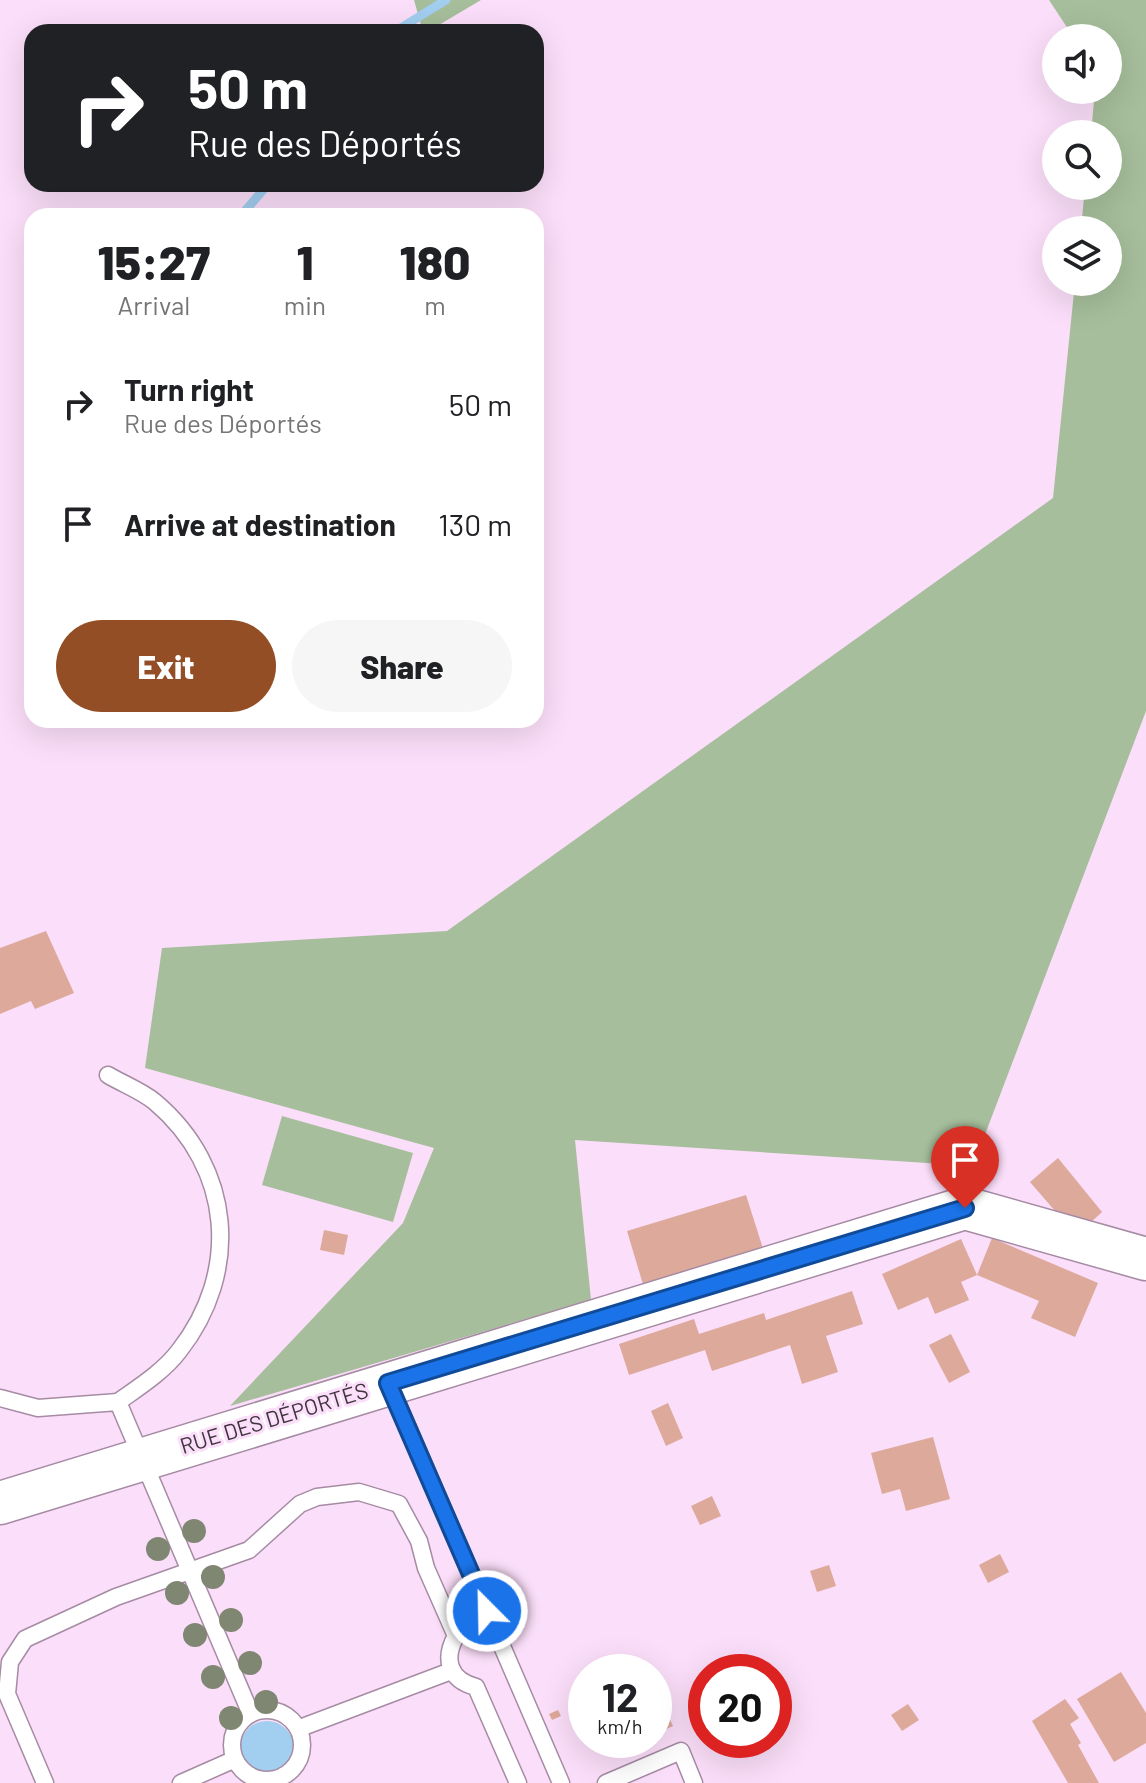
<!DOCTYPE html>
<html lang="en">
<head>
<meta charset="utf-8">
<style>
  :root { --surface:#fff; --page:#f6f6f6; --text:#202124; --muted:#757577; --accent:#944e25 }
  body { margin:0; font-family:Barlow,sans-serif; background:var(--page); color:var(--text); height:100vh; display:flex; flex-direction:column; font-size:30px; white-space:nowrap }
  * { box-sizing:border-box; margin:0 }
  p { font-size:26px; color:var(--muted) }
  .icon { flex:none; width:44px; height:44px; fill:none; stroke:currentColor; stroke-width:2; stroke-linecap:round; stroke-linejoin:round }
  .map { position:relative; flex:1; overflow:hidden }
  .panel { position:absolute; left:24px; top:208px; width:520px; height:520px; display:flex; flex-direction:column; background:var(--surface); border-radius:24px; box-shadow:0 8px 32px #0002 }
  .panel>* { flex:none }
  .banner { position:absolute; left:24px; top:24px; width:520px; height:168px; border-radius:24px; box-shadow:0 8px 32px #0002; background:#202124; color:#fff; overflow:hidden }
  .buttons { position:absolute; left:1042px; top:24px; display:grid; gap:16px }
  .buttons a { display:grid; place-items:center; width:80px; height:80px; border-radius:50%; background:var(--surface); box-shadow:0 8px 32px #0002; font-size:40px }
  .speed { position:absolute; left:568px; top:1654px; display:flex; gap:16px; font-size:40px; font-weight:700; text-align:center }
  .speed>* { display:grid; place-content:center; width:104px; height:104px; border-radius:50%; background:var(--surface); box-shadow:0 8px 32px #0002; line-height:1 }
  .speed small { font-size:20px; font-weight:400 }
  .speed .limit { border:12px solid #d22; background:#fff; color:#111 }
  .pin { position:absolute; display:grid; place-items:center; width:68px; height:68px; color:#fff; margin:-82px -34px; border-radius:50% 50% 50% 0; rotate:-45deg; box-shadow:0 0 8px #0007 }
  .pin .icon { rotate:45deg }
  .me { position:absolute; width:88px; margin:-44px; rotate:337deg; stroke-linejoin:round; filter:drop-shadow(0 0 6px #0008) }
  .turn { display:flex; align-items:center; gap:28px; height:168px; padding:0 32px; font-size:36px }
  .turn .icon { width:104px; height:104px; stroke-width:2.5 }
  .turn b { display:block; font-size:56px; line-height:68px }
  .eta { display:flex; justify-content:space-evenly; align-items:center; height:136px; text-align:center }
  .eta b { font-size:48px; font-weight:800; line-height:56px }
  .cta { display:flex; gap:16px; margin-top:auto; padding:16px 32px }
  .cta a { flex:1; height:92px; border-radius:48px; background:var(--accent); color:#fff; font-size:32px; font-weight:800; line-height:92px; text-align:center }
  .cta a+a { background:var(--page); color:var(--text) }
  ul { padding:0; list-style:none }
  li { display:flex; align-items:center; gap:24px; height:120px; padding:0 32px }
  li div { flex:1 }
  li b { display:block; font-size:30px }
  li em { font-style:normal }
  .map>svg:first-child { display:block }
</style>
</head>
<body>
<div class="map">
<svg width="1146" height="1783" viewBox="0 0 1146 1783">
  <rect width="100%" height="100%" fill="#fbdef9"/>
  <g fill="#a6be9b">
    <path d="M414 0H481L427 32H423Z"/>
    <path d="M1049 0H1146V711L973 1166 575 1140 591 1300 230 1406 403 1223 434 1148 145 1068 162 948 447 931 1053 498 1075 282H1108V230H1081L1085 186H1108V134H1091L1095 90H1108V38H1074Z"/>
    <path d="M282 1116 413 1153 393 1222 262 1185Z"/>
  </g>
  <circle fill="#a2ceef" cx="267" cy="1748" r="27"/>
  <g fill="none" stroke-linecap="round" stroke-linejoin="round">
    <g stroke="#a2ceef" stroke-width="9">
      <path d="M396 31 446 0"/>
      <path d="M241 216 268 184"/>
    </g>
  </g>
  <g fill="#dda99b">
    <path d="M46 931 74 993 35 1009 31 1001 0 1014V948Z"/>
    <path d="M1058 1158 1102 1212 1088 1225 1062 1219 1030 1182Z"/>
    <path d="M746 1195 765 1255 645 1291 627 1231Z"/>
    <path d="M324 1230 348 1235 344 1255 320 1250Z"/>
    <path d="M992 1238 1098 1283 1075 1337 1031 1318 1039 1301 977 1275Z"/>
    <path d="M961 1239 977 1275 961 1282 969 1300 935 1314 928 1297 898 1310 882 1274Z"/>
    <path d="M852 1291 863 1324 826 1336 838 1372 802 1384 790 1345 712 1371 705 1350 629 1375 619 1344 694 1319 699 1334 764 1313 766 1320Z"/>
    <path d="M951 1334 970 1372 949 1383 929 1345Z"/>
    <path d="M668 1403 683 1438 666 1446 651 1411Z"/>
    <path d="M933 1437 950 1499 906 1511 900 1489 882 1494 871 1453Z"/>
    <path d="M712 1496 721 1516 700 1525 691 1506Z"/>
    <path d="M1000 1554 1009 1572 988 1583 979 1565Z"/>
    <path d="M829 1565 836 1586 817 1592 810 1571Z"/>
    <path d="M1121 1672 1146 1713V1743L1114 1762 1077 1699Z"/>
    <path d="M1065 1699 1079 1718 1070 1724 1081 1743 1078 1745 1099 1783H1068L1032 1721Z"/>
    <path d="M908 1704 919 1720 902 1731 891 1715Z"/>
    <path d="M558 1710 561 1716 552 1720 549 1714Z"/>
    <path d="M666 1711 673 1726 658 1733 654 1716Z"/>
  </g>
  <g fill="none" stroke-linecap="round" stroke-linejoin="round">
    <g stroke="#a68ba4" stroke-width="19">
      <g id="service">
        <path d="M108 1075C123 1084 142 1091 155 1102 233 1168 241 1272 179 1351 163 1372 139 1387 118 1402"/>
        <path d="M389 1384 561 1783"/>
        <path d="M0 1398 38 1408 118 1402 250 1712"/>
        <circle cx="267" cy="1745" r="35"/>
        <path d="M300 1728 451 1671"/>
        <path d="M45 1783 7 1694 10 1662 25 1639 116 1597 249 1550 300 1504 317 1497 359 1492 399 1504 419 1541 426 1568 456 1636C443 1659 449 1680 476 1687L518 1783"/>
        <path d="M181 1783 233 1760"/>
        <path d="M606 1783 681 1751 694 1783"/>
      </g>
    </g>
    <g stroke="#a68ba4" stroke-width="45">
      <path id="tertiary" d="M0 1503 965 1208 1146 1259"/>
    </g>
    <use href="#service" stroke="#fff" stroke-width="16"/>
    <use href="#tertiary" stroke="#fff" stroke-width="42"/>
  </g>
  <g fill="#7f8671">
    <circle cx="194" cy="1531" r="12"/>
    <circle cx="158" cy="1549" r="12"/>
    <circle cx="213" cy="1577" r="12"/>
    <circle cx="177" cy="1593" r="12"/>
    <circle cx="231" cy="1620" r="12"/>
    <circle cx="195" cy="1635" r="12"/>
    <circle cx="250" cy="1663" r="12"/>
    <circle cx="213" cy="1677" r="12"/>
    <circle cx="266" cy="1702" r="12"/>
    <circle cx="231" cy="1718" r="12"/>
  </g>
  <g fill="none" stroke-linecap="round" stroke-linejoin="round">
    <g stroke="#114b97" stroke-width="20">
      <path id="route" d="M487 1611 388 1383 965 1208"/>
    </g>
    <use href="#route" stroke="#1a73e8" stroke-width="14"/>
  </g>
  <g text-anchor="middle" stroke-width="6" stroke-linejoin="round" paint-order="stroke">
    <g font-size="22" fill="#40353f" stroke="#fbdef9">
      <text transform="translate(274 1418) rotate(-17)" y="8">RUE DES DÉPORTÉS</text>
    </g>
  </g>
</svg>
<div class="buttons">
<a><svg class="icon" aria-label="sound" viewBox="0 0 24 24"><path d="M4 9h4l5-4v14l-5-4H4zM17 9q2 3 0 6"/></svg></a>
<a><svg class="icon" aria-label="search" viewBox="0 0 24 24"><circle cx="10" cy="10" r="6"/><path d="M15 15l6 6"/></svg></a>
<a><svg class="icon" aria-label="layers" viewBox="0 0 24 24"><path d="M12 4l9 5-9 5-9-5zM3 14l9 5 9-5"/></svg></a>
</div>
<div class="speed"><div>12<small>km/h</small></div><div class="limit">20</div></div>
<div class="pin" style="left:965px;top:1208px;background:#d93025"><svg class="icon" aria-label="arrive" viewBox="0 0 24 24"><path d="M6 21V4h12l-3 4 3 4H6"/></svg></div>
<svg class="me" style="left:487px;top:1611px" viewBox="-20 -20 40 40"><circle r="17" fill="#1a73e8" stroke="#fff" stroke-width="3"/><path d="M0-11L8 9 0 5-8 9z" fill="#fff"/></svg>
<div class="banner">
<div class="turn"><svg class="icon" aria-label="right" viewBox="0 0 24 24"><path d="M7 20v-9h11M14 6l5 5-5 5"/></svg><div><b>50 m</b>Rue des Déportés</div></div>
</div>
<section class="panel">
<div class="eta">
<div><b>15:27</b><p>Arrival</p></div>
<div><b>1</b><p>min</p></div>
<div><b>180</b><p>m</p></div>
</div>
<ul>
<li><svg class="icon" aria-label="right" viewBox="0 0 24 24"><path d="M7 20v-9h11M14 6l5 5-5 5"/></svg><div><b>Turn right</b><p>Rue des Déportés</p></div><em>50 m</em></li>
<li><svg class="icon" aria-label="arrive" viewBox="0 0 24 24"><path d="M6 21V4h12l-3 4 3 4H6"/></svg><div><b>Arrive at destination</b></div><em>130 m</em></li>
</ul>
<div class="cta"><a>Exit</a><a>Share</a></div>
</section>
</div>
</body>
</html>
